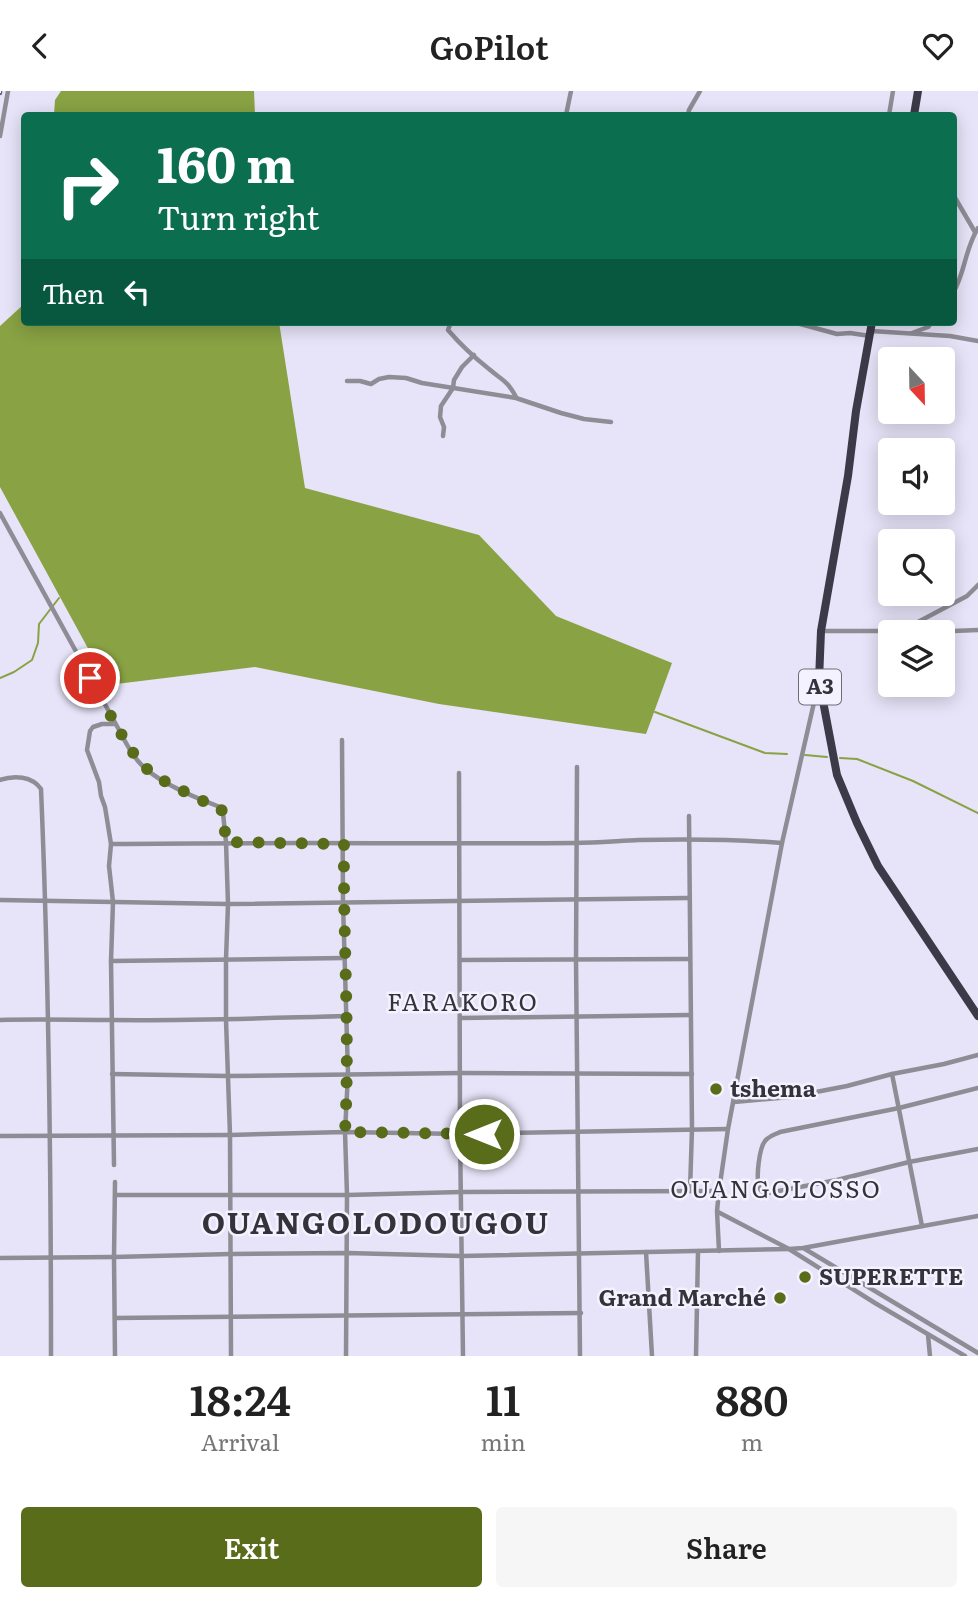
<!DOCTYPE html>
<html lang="en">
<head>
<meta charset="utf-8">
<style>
  :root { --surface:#fff; --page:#f6f6f6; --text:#222; --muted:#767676; --accent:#586c1a }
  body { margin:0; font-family:Literata,serif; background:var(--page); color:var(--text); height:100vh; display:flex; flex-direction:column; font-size:26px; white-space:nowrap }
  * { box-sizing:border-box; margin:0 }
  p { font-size:23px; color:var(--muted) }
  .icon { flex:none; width:38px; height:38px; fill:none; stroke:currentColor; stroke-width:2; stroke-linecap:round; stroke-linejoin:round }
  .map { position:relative; height:1265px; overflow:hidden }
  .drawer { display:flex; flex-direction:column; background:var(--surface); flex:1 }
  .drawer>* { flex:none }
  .banner { position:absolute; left:21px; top:21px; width:936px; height:214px; border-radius:7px; box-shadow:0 4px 18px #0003; background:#0b6e4f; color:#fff; overflow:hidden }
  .needle { width:46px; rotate:158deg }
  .controls { position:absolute; left:878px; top:256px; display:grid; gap:14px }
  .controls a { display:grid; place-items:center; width:77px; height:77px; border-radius:7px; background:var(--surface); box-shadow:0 4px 18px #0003; font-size:35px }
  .pin { position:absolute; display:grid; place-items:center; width:60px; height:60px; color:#fff; margin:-30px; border:4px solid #fff; border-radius:50%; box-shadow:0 2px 7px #0007 }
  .me { position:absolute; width:77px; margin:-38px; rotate:270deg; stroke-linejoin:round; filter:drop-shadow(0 0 5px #0008) }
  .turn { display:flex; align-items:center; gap:24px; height:147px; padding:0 21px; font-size:32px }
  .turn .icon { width:91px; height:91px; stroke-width:2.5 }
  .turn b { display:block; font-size:49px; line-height:60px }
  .then { display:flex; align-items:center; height:66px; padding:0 21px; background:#0003; gap:14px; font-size:26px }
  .eta { display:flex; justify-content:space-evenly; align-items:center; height:119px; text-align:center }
  .eta b { font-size:42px; font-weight:600; line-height:49px }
  .action { display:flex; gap:14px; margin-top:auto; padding:14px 21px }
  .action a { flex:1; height:80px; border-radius:7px; background:var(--accent); color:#fff; font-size:28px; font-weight:600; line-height:80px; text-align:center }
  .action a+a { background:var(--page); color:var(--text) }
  header { display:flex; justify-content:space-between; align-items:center; height:91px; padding:0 21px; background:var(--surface); font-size:32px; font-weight:600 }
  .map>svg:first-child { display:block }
</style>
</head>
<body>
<header><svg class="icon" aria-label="back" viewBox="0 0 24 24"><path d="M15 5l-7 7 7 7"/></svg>GoPilot<svg class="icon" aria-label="heart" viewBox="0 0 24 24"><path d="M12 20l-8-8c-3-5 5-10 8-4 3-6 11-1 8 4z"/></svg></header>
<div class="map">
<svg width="978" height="1265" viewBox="0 0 978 1265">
  <rect width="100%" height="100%" fill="#e7e3f8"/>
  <g fill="#89a243">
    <path d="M61 0H254L255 24H54L55 9Z"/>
    <path d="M24 213V231H279L305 397 479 444 556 525 672 572 646 643 439 613 255 576 108 594 0 396V235Z"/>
  </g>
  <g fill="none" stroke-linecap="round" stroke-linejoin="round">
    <g stroke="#89a243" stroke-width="2">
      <path d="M0 587 14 581 32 569 38 552 39 533 59 507"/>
      <path d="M655 621 765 662 787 663"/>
      <path d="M805 664 827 666"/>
      <path d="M840 667 857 668 913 690 978 722"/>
    </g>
    <g stroke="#8e8d95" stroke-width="4.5">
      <path d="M566 24 571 0"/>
      <path d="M688 24 689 19 700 0"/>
      <path d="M889 24 893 0"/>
      <path d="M0 45 8 0"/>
      <path d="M954 105 975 141"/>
      <path d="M954 200C965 181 965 158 978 137"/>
      <path d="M451 231 448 239C460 253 475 267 489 278 503 290 507 289 516 306"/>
      <path d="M793 231 837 243 850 242 870 245"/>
      <path d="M871 240 950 245 978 250"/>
      <path d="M912 242 928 236 932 231"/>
      <path d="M347 290H360L371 293 379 288 389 286 406 287 422 292 516 307 561 322 584 328 611 331"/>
      <path d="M443 345 444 336 440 326 441 315 453 297 454 289 462 276 474 264"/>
      <path d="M0 422 118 637C124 648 130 661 138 670 154 690 196 707 220 716L223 722 226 751 228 813 226 868V929L230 1044 231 1265"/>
      <path d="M821 540H901"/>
      <path d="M901 540 967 505 978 494"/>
      <path d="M928 541 978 539"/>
      <path d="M342 649 343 812 348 983 345 1041 347 1104 346 1265"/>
      <path d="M577 676 576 869 580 1265"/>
      <path d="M459 682 460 1043 463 1265"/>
      <path d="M0 689C14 684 32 685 41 698 49 887 51 1076 51 1265"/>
      <path d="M689 725 692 1038 690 1099"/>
      <path d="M111 753C266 751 420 753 575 752 596 752 617 750 639 749 687 748 734 748 782 752"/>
      <path d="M0 809 228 813 688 807"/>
      <path d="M460 869 689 868"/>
      <path d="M111 870 345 867"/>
      <path d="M461 927 690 924"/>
      <path d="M0 929C37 928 75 929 112 929 190 930 268 927 347 925"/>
      <path d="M112 983 228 985 461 982 692 983"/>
      <path d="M892 983 922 1135"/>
      <path d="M978 997 899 1017 780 1041C774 1044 769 1045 765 1050 759 1058 756 1086 759 1096 761 1101 763 1101 768 1102L837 1089 909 1071 978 1058"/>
      <path d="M734 1011 790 1006 847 995 892 983 944 973 978 964"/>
      <path d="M0 1045 230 1044 345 1041 460 1043 728 1038"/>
      <path d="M114 1074 111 870 113 811 109 775 111 753 105 716 101 705 99 691 87 659 90 640 93 636 102 633H115"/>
      <path d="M116 1104H347L461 1101 719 1100"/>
      <path d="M718 1121 789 1158 875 1212 965 1265"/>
      <path d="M805 1158 978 1262"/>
      <path d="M719 1160 717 1120 719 1100 728 1038 782 752 818 594"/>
      <path d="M646 1161 652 1265"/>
      <path d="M0 1167 114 1166 231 1163 347 1162 462 1165 789 1158 803 1157 978 1125"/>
      <path d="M115 1227 581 1222"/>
      <path d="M928 1244 930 1265"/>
      <path d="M115 1265 114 1166 115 1091"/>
      <path d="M696 1265 698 1160"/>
    </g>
    <g stroke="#3c3948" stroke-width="8">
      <path d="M914 24 918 0"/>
      <path d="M872 231 856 320 848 385 821 540 819 589 837 684 857 732 878 775 978 925"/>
    </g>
    <g stroke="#676571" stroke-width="4.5">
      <path id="rail" d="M0 2V0"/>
    </g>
    <use href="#rail" stroke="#f4f2fe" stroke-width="2" stroke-dasharray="5" stroke-linecap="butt"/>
  </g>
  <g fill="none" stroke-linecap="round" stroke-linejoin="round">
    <path stroke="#586c1a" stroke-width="12" stroke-dasharray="0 21.6" d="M90 587 118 638 139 671 155 685 200 709 220 716 223 722 226 751 344 753C343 849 350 945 345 1041L484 1043"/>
  </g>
  <g fill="#586c1a" stroke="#f4f2fe" stroke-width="2.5">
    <circle cx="716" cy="998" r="7"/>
    <circle cx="805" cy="1186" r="7"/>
    <circle cx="780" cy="1207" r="7"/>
  </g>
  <g text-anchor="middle" stroke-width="5" stroke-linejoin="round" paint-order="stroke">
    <rect fill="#f4f2fe" stroke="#6e6c76" stroke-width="2" x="799" y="578.5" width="42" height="35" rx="5"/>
    <g font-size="21" font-weight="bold" fill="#34333b">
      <text x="820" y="603">A3</text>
    </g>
    <g font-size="23" font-weight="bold" fill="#34333b" stroke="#f4f2fe" text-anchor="start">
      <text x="730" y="1006">tshema</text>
      <text x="819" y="1194">SUPERETTE</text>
      <text x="766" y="1215" text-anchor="end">Grand Marché</text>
    </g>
    <g font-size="24" letter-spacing="2" fill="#34333b" stroke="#f4f2fe">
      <text x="463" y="920">FARAKORO</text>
      <text x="776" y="1107">OUANGOLOSSO</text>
    </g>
    <g font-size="30" font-weight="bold" letter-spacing="2" fill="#34333b" stroke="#f4f2fe">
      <text x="376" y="1143">OUANGOLODOUGOU</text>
    </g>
  </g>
</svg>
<div class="controls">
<a><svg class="needle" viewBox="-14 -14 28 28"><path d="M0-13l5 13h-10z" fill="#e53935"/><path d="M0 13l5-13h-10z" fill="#767676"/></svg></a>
<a><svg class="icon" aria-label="sound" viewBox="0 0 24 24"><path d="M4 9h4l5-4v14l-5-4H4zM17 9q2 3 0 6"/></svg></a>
<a><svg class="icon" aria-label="search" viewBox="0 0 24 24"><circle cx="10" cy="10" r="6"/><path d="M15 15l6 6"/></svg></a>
<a><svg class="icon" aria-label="layers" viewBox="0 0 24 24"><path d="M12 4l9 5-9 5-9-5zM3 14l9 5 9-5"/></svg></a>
</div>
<div class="pin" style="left:90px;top:587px;background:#d93025"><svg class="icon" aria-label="arrive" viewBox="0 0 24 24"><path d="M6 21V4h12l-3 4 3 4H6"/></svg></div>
<svg class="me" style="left:484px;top:1043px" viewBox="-20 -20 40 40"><circle r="17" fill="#586c1a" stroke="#fff" stroke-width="3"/><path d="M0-11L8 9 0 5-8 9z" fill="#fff"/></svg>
<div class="banner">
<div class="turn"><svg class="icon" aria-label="right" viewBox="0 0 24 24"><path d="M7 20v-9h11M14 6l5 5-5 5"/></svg><div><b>160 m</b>Turn right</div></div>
<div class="then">Then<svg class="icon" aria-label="left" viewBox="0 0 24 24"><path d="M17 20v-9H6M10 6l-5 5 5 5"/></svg></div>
</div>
</div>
<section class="drawer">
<div class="eta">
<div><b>18:24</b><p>Arrival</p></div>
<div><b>11</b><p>min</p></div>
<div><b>880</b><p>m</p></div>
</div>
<div class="action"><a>Exit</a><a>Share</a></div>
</section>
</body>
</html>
